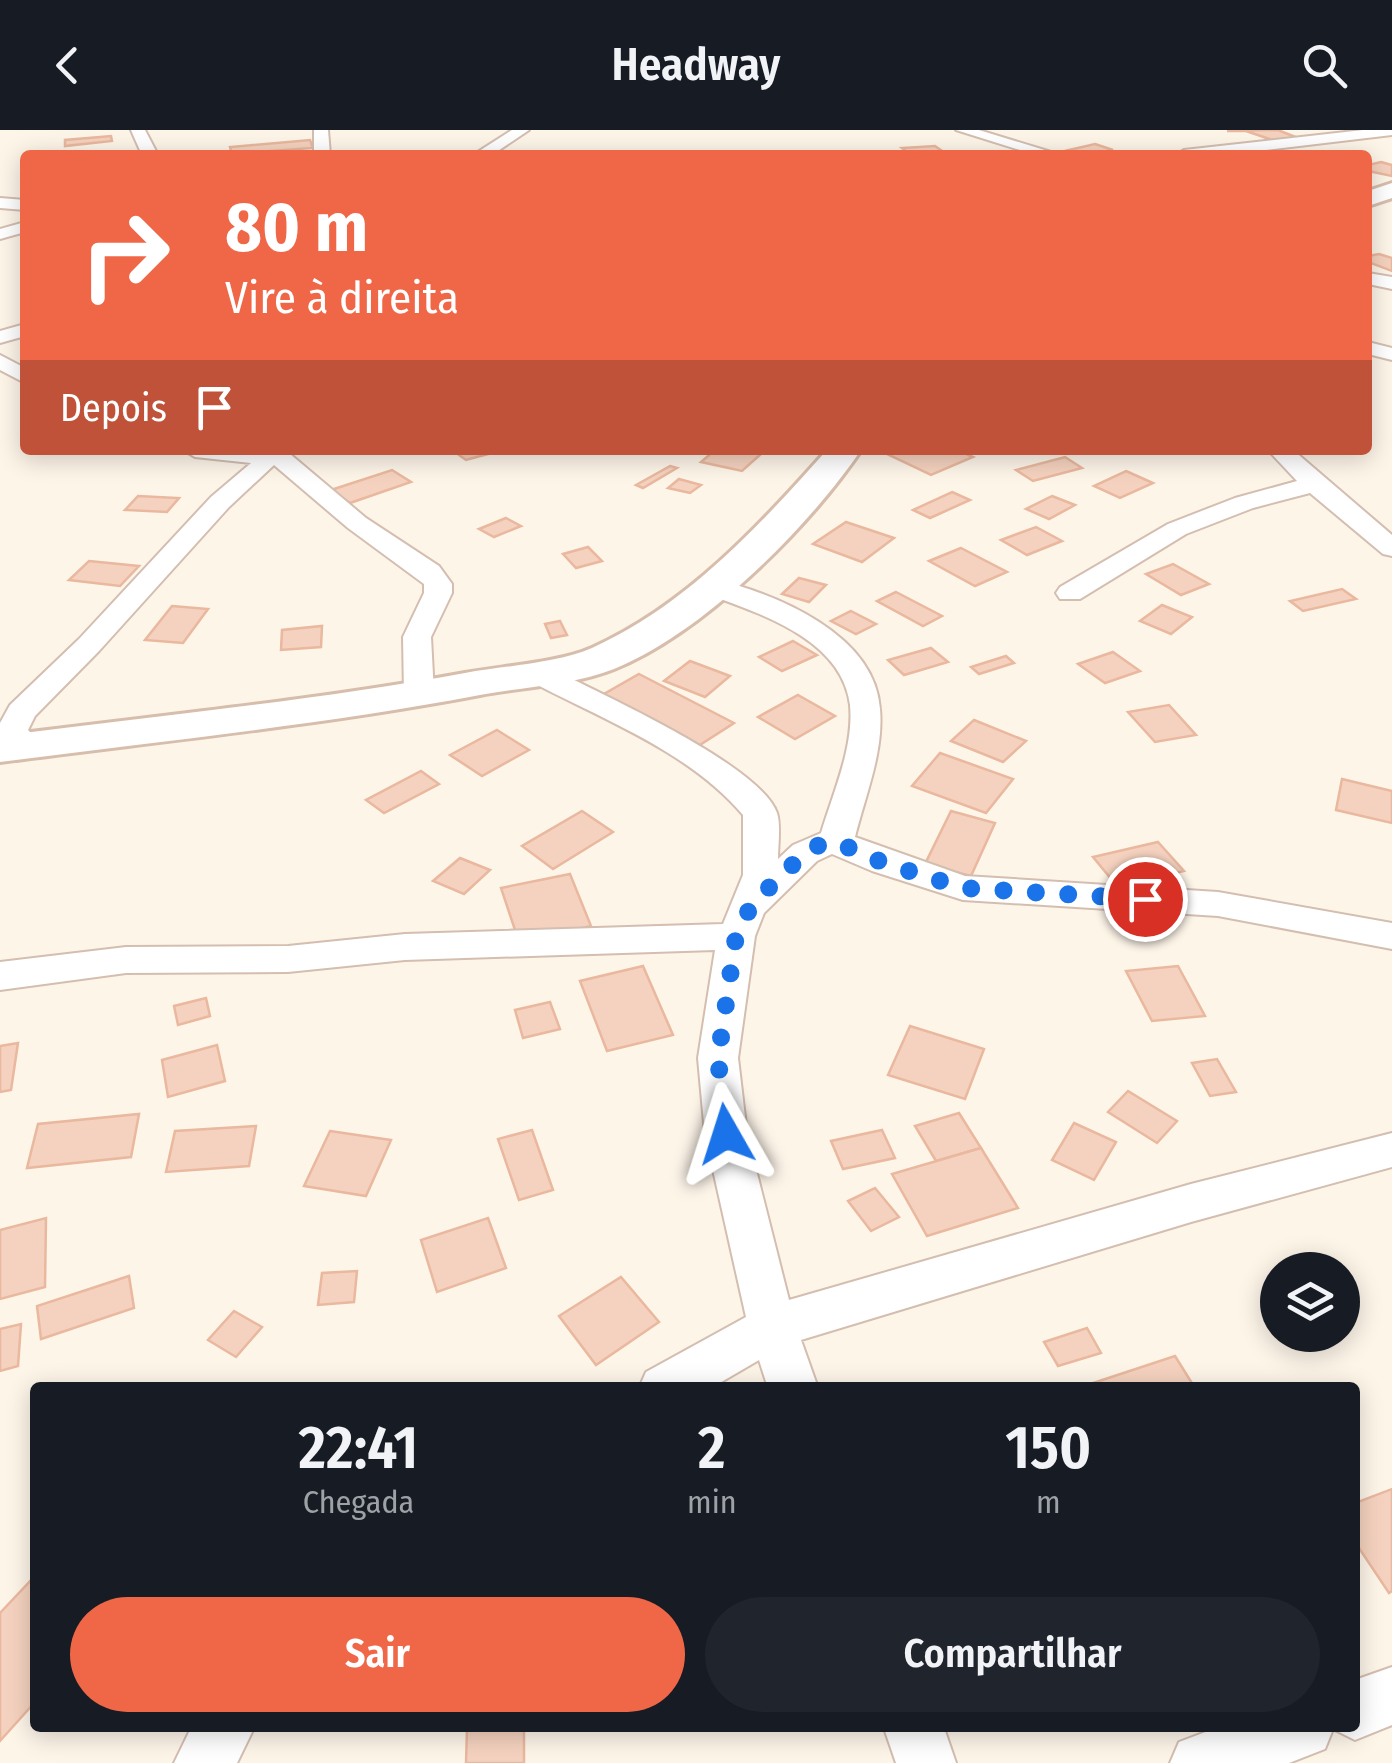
<!DOCTYPE html>
<html lang="pt">
<head>
<meta charset="utf-8">
<style>
  :root { --surface:#171b24; --page:#20242c; --text:#f1f3f6; --muted:#9ea1a6; --accent:#ef6747 }
  body { margin:0; font-family:"Fira Sans Condensed",sans-serif; background:var(--page); color:var(--text); height:100vh; display:flex; flex-direction:column; font-size:38px; white-space:nowrap }
  * { box-sizing:border-box; margin:0 }
  p { font-size:32px; color:var(--muted) }
  .icon { flex:none; width:55px; height:55px; fill:none; stroke:currentColor; stroke-width:2; stroke-linecap:round; stroke-linejoin:round }
  .map { position:relative; flex:1; overflow:hidden }
  .drawer { position:absolute; left:30px; top:1252px; width:1330px; height:350px; display:flex; flex-direction:column; background:var(--surface); border-radius:10px; box-shadow:0 5px 25px #0003 }
  .drawer>* { flex:none }
  .banner { position:absolute; left:20px; top:20px; width:1352px; height:305px; border-radius:10px; box-shadow:0 5px 25px #0003; background:#ef6747; color:#fff; overflow:hidden }
  .fabs { position:absolute; left:1260px; top:1122px; display:grid; gap:20px }
  .fabs a { display:grid; place-items:center; width:100px; height:100px; border-radius:50%; background:var(--surface); box-shadow:0 5px 25px #0003; font-size:50px }
  .pin { position:absolute; display:grid; place-items:center; width:85px; height:85px; color:#fff; margin:-42px; border:5px solid #fff; border-radius:50%; box-shadow:0 2px 10px #0007 }
  .me { position:absolute; width:110px; margin:-55px; rotate:354deg; stroke-linejoin:round; filter:drop-shadow(0 0 8px #0008) }
  .turn { display:flex; align-items:center; gap:35px; height:210px; padding:0 40px; font-size:45px }
  .turn .icon { width:130px; height:130px; stroke-width:2.5 }
  .turn b { display:block; font-size:70px; line-height:85px }
  .then { display:flex; align-items:center; height:95px; padding:0 40px; background:#0003; gap:20px; font-size:38px }
  .eta { display:flex; justify-content:space-evenly; align-items:center; height:170px; text-align:center }
  .eta b { font-size:60px; font-weight:600; line-height:70px }
  .cta { display:flex; gap:20px; margin-top:auto; padding:20px 40px }
  .cta a { flex:1; height:115px; border-radius:60px; background:var(--accent); color:#fff; font-size:40px; font-weight:600; line-height:115px; text-align:center }
  .cta a+a { background:var(--page); color:var(--text) }
  header { display:flex; justify-content:space-between; align-items:center; height:130px; padding:0 40px; background:var(--surface); font-size:45px; font-weight:600 }
  .map>svg:first-child { display:block }
</style>
</head>
<body>
<header><svg class="icon" aria-label="back" viewBox="0 0 24 24"><path d="M15 5l-7 7 7 7"/></svg>Headway<svg class="icon" aria-label="search" viewBox="0 0 24 24"><circle cx="10" cy="10" r="6"/><path d="M15 15l6 6"/></svg></header>
<div class="map">
<svg width="1392" height="1633" viewBox="0 0 1392 1633">
  <rect width="100%" height="100%" fill="#fef5e9"/>
  <g fill="#f5d2bf" stroke="#e9b89e" stroke-width="2.5">
    <path d="M1278 0 1303 10 1278 12 1246 1H1227Z"/>
    <path d="M111 6 112 11 65 16V10Z"/>
    <path d="M310 10 313 18 232 24 230 17Z"/>
    <path d="M1095 14 1113 20 1084 25 1069 20Z"/>
    <path d="M935 16 945 23 911 25 902 18Z"/>
    <path d="M1381 32 1392 35V46L1368 41V35Z"/>
    <path d="M1379 124 1392 128V141L1368 132V126Z"/>
    <path d="M452 320H498L499 321 466 330Z"/>
    <path d="M715 320H750L762 323 742 341 701 332Z"/>
    <path d="M903 320H958L973 327 931 345 889 325Z"/>
    <path d="M1065 327 1082 338 1033 351 1016 340Z"/>
    <path d="M670 336 677 338 643 358 636 355Z"/>
    <path d="M392 340 411 352 350 373 331 360Z"/>
    <path d="M1126 341 1153 353 1120 368 1094 356Z"/>
    <path d="M679 349 701 355 690 363 668 358Z"/>
    <path d="M952 362 970 370 930 388 913 380Z"/>
    <path d="M138 366 179 368 167 382 125 380Z"/>
    <path d="M1052 366 1075 375 1049 389 1026 379Z"/>
    <path d="M506 388 521 396 494 407 479 399Z"/>
    <path d="M846 392 894 408 862 432 813 414Z"/>
    <path d="M1036 397 1062 411 1027 425 1001 410Z"/>
    <path d="M588 417 602 431 576 438 563 424Z"/>
    <path d="M961 418 1007 442 975 456 929 431Z"/>
    <path d="M89 431 139 436 120 456 69 450Z"/>
    <path d="M1173 434 1209 454 1181 465 1146 444Z"/>
    <path d="M799 448 826 455 809 472 782 464Z"/>
    <path d="M1342 459 1356 469 1303 481 1290 471Z"/>
    <path d="M896 462 942 486 923 496 877 471Z"/>
    <path d="M1162 475 1192 487 1171 504 1140 491Z"/>
    <path d="M172 476 208 479 183 513 145 510Z"/>
    <path d="M851 481 876 494 856 504 831 491Z"/>
    <path d="M560 491 567 505 551 508 545 494Z"/>
    <path d="M322 496 321 517 281 520 282 500Z"/>
    <path d="M793 511 817 525 782 541 759 527Z"/>
    <path d="M931 518 948 532 904 545 888 530Z"/>
    <path d="M1113 522 1140 541 1105 553 1078 534Z"/>
    <path d="M1006 526 1014 533 979 544 971 537Z"/>
    <path d="M690 531 730 546 705 567 664 551Z"/>
    <path d="M639 544 734 593 692 620 597 568Z"/>
    <path d="M798 565 835 586 795 609 758 587Z"/>
    <path d="M1169 575 1196 605 1155 612 1128 582Z"/>
    <path d="M974 590 1026 611 1003 632 951 611Z"/>
    <path d="M497 600 529 620 482 646 450 625Z"/>
    <path d="M940 623 1013 649 986 683 912 656Z"/>
    <path d="M421 641 439 654 384 683 366 670Z"/>
    <path d="M1342 649 1392 661V693L1336 680Z"/>
    <path d="M582 681 613 702 553 739 522 716Z"/>
    <path d="M951 681 995 693 971 746 925 734Z"/>
    <path d="M1158 712 1184 741 1117 756 1093 727Z"/>
    <path d="M460 728 490 740 464 764 433 751Z"/>
    <path d="M570 744 591 796 519 812 501 758Z"/>
    <path d="M643 836 673 905 607 921 580 851Z"/>
    <path d="M1178 836 1205 886 1152 891 1126 841Z"/>
    <path d="M206 868 210 886 178 895 174 876Z"/>
    <path d="M550 872 560 899 523 908 515 880Z"/>
    <path d="M910 896 984 919 965 969 888 945Z"/>
    <path d="M18 913 11 960 0 962V916Z"/>
    <path d="M217 915 225 951 168 967 162 930Z"/>
    <path d="M1217 929 1236 962 1210 966 1192 933Z"/>
    <path d="M1128 961 1177 991 1157 1013 1108 982Z"/>
    <path d="M959 983 981 1018 936 1031 915 996Z"/>
    <path d="M139 984 131 1027 27 1038 38 994Z"/>
    <path d="M1074 993 1116 1012 1094 1050 1052 1030Z"/>
    <path d="M256 996 249 1036 166 1042 175 1001Z"/>
    <path d="M532 1000 553 1060 519 1070 498 1009Z"/>
    <path d="M882 1000 895 1028 843 1039 831 1011Z"/>
    <path d="M330 1001 391 1010 366 1066 304 1056Z"/>
    <path d="M981 1018 1018 1078 927 1106 892 1044Z"/>
    <path d="M875 1058 899 1087 871 1101 848 1071Z"/>
    <path d="M46 1088 45 1157 0 1169V1100Z"/>
    <path d="M488 1088 506 1138 437 1162 421 1110Z"/>
    <path d="M357 1141 354 1172 318 1175 322 1143Z"/>
    <path d="M129 1146 134 1178 41 1209 37 1176Z"/>
    <path d="M621 1147 659 1192 596 1235 559 1186Z"/>
    <path d="M234 1181 262 1197 236 1227 208 1210Z"/>
    <path d="M21 1194 18 1236 0 1241V1199Z"/>
    <path d="M1087 1198 1101 1223 1058 1236 1044 1212Z"/>
    <path d="M1175 1226 1195 1258H1078Z"/>
    <path d="M1392 1359V1461L1389 1463 1355 1412V1373Z"/>
    <path d="M35 1446V1572L0 1611V1483Z"/>
    <path d="M467 1598H524V1633H466Z"/>
  </g>
  <g fill="none" stroke-linecap="round" stroke-linejoin="round">
    <g stroke="#d4beb0" stroke-width="4">
      <g id="street">
        <path d="M131 0H145L158 25H142Z"/>
        <path d="M314 0H328L330 25H314Z"/>
        <path d="M512 0H529L492 25H473Z"/>
        <path d="M956 0H979L1061 25H1036Z"/>
        <path d="M1363 0H1392V5L1223 25H1176L1184 20Z"/>
        <path d="M0 68 25 70V80L0 78Z"/>
        <path d="M25 92V102L0 109V99Z"/>
        <path d="M1368 143 1392 147V159L1368 154Z"/>
        <path d="M25 194V206L0 213V201Z"/>
        <path d="M1368 212 1392 218V230L1368 224Z"/>
        <path d="M0 225 25 238V253L0 240Z"/>
        <path d="M183 320H293L290 324 366 388 439 436 452 454V463L431 507 434 564 430 570H408L404 564 403 507 424 463V454L348 398 274 335 229 377 99 521 35 586 28 600 41 613 36 620H14L0 609V593L10 575 79 509 211 367 251 333 195 327Z"/>
        <path d="M1268 320H1293L1392 405V426L1383 424 1310 363 1253 378 1186 404 1080 469H1060L1056 463 1060 457 1168 394 1235 368 1297 351Z"/>
        <path d="M714 449C776 464 875 504 880 579 884 622 865 666 855 707L965 746 1218 762 1392 793V819L1218 786 963 770 872 741 832 724 817 731 764 783 755 806 738 928 747 1004 789 1170 1191 1054 1392 1003V1037L1191 1092 801 1210 818 1258H768L759 1230 711 1258H639L646 1242 746 1187 705 1004 698 928 715 820 405 830 288 842 126 843 0 860V832L126 817 288 816 405 804 723 794 743 745V685C688 620 599 588 524 548L520 542 524 536H546C594 561 760 634 777 683 781 695 778 715 778 729L793 715 821 703C833 663 854 617 850 575 842 508 758 483 704 463L700 457 704 451Z"/>
        <path d="M1392 1537V1595L1355 1610 1333 1599 1325 1619 1289 1633H1170L1179 1612 1216 1598H1355V1550Z"/>
        <path d="M191 1598H254L237 1633H174Z"/>
        <path d="M884 1598H944L956 1633H896Z"/>
      </g>
    </g>
    <g stroke="#d7beac" stroke-width="6">
      <g id="secondary">
        <path d="M1392 53V68L1368 76V61Z"/>
        <path d="M827 320H861C808 398 703 503 614 539 574 555 523 557 480 565 322 595 160 611 0 632V606C155 586 312 571 465 543 503 536 558 533 592 518 687 475 758 397 827 320Z"/>
      </g>
    </g>
    <use href="#street" fill="#fff" fill-rule="evenodd"/>
    <use href="#secondary" fill="#fff" fill-rule="evenodd"/>
  </g>
  <g fill="none" stroke-linecap="round" stroke-linejoin="round">
    <path stroke="#1a73e8" stroke-width="18" stroke-dasharray="0 32.4" d="M726 1004 718 928 736 806 752 774 805 723 821 714 836 712 884 733 963 758 1145 769"/>
  </g>
</svg>
<div class="fabs">
<a><svg class="icon" aria-label="layers" viewBox="0 0 24 24"><path d="M12 4l9 5-9 5-9-5zM3 14l9 5 9-5"/></svg></a>
</div>
<div class="pin" style="left:1145px;top:769px;background:#d93025"><svg class="icon" aria-label="arrive" viewBox="0 0 24 24"><path d="M6 21V4h12l-3 4 3 4H6"/></svg></div>
<svg class="me" style="left:726px;top:1004px" viewBox="-20 -20 40 40"><path d="M0-17L14 15 0 8-14 15z" fill="#1a73e8" stroke="#fff" stroke-width="4"/></svg>
<div class="banner">
<div class="turn"><svg class="icon" aria-label="right" viewBox="0 0 24 24"><path d="M7 20v-9h11M14 6l5 5-5 5"/></svg><div><b>80 m</b>Vire à direita</div></div>
<div class="then">Depois<svg class="icon" aria-label="arrive" viewBox="0 0 24 24"><path d="M6 21V4h12l-3 4 3 4H6"/></svg></div>
</div>
<section class="drawer">
<div class="eta">
<div><b>22:41</b><p>Chegada</p></div>
<div><b>2</b><p>min</p></div>
<div><b>150</b><p>m</p></div>
</div>
<div class="cta"><a>Sair</a><a>Compartilhar</a></div>
</section>
</div>
</body>
</html>
